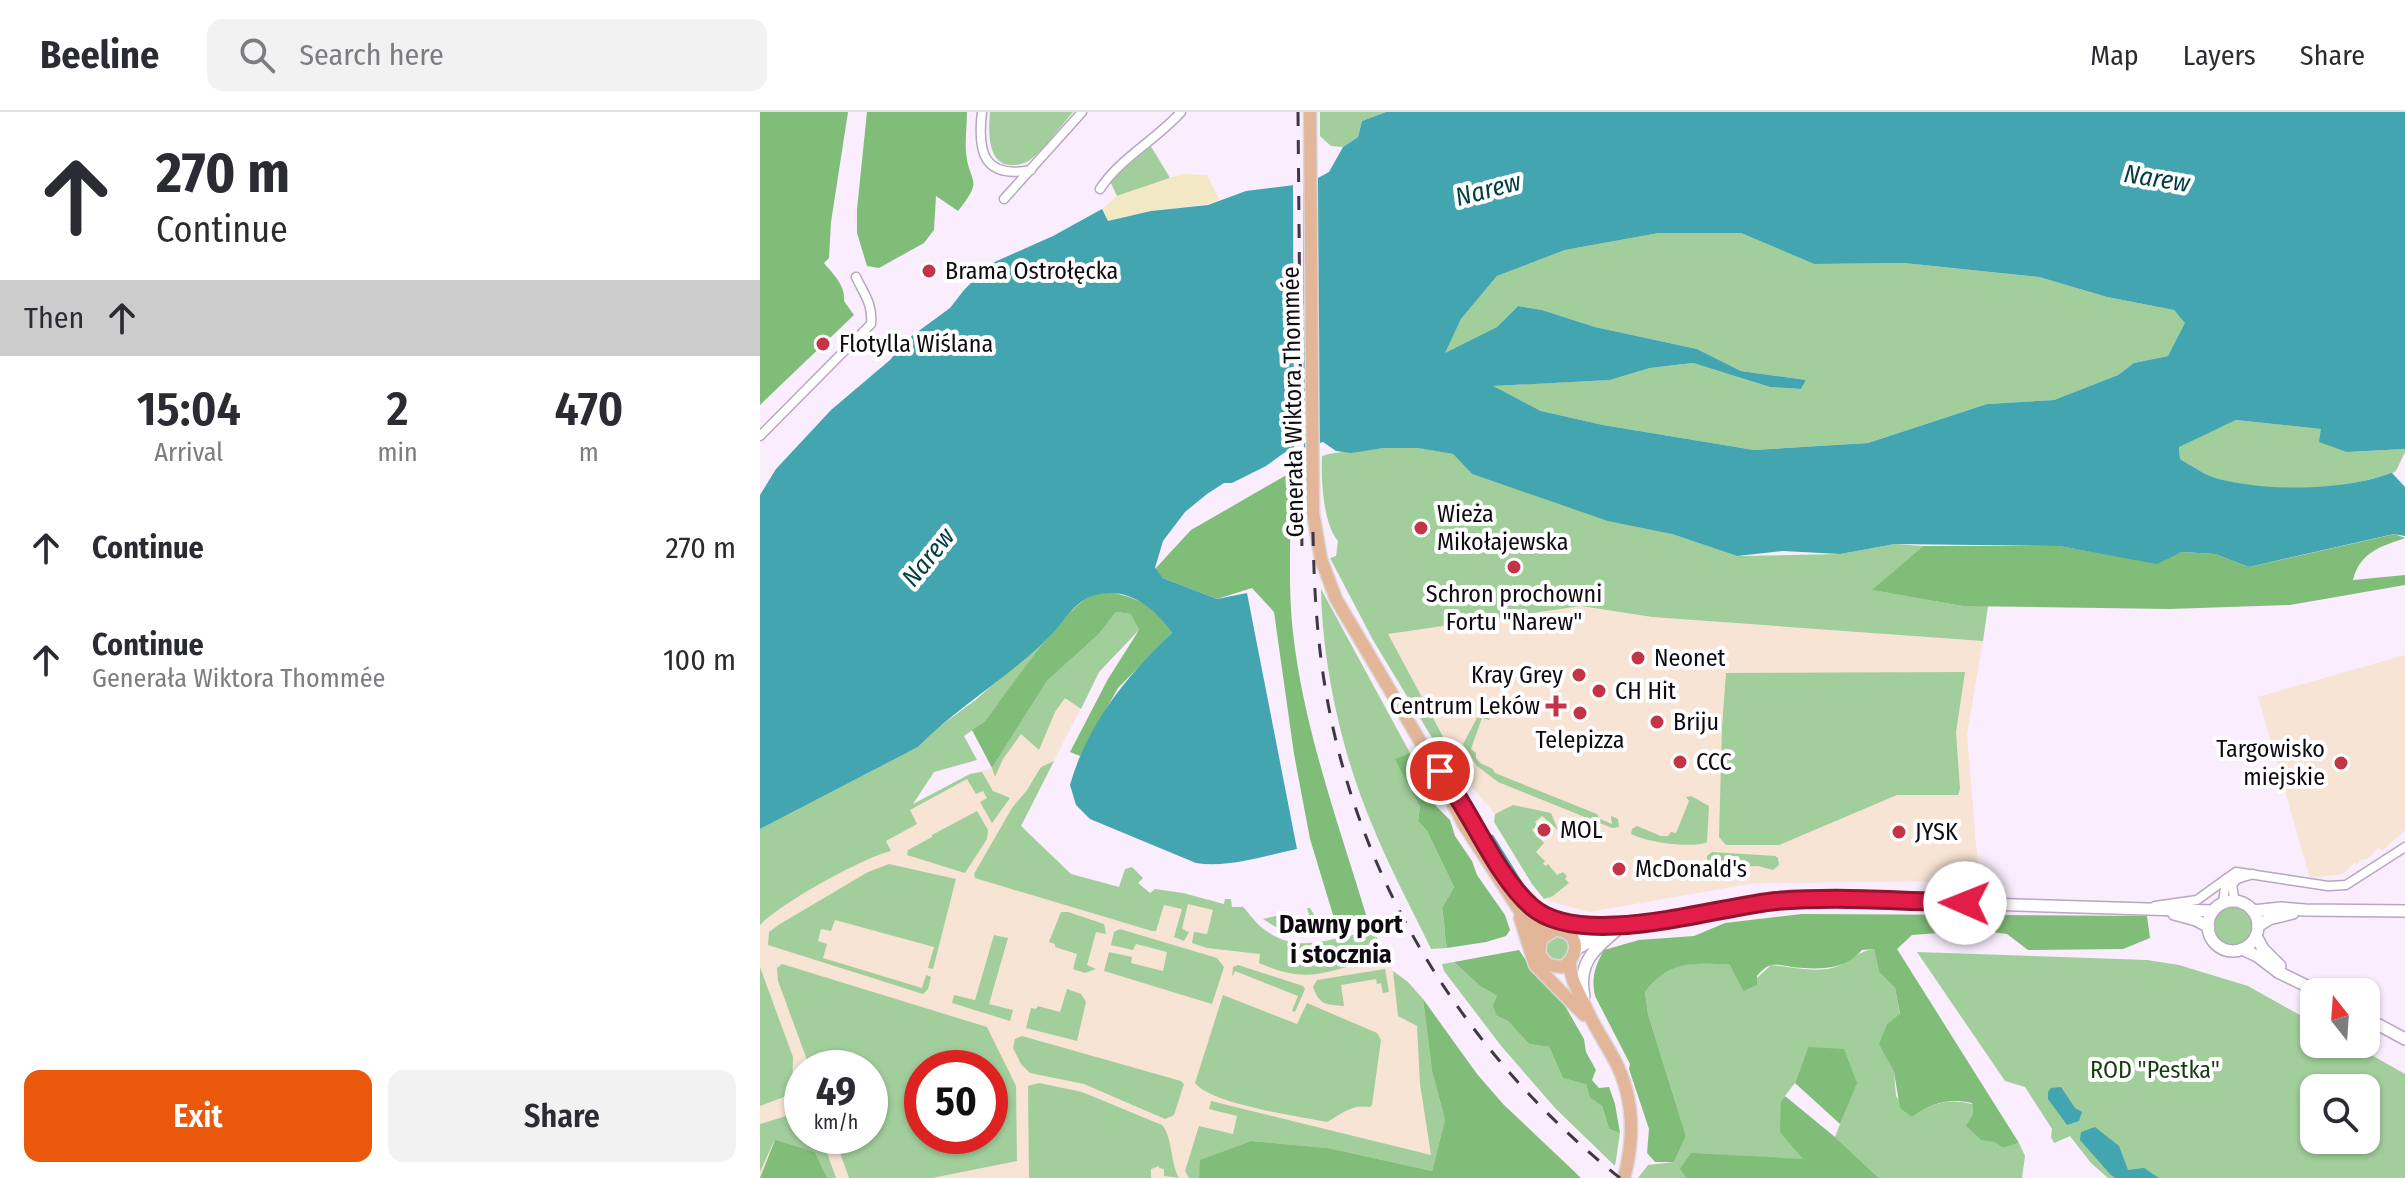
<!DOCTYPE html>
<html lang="en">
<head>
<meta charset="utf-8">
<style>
  :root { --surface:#fff; --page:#f2f2f3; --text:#2b2b33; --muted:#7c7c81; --line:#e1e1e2; --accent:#ea580c }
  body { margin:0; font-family:"Fira Sans Condensed",sans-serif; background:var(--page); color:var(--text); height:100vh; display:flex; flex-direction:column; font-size:30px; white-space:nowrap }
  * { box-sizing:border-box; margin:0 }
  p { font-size:26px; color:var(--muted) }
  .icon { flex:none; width:44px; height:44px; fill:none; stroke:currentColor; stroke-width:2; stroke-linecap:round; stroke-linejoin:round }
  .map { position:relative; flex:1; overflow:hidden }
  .sheet { display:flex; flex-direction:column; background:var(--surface); width:760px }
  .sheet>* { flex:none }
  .top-card { background:#fff; color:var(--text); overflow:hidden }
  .needle { width:52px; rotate:343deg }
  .buttons { position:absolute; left:1540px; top:866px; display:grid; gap:16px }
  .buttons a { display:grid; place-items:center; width:80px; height:80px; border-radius:16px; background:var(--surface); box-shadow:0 2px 6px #0004; font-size:40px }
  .speed { position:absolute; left:24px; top:938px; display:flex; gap:16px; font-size:40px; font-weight:700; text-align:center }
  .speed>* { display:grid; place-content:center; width:104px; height:104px; border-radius:50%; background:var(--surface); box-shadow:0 2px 6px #0004; line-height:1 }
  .speed small { font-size:20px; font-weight:400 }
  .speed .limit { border:12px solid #d22; background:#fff; color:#111 }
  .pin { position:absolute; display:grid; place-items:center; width:68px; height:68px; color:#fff; margin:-34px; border:4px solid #fff; border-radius:50%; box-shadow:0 2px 8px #0007 }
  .me { position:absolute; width:88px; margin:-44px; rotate:271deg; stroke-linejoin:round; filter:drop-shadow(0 0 6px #0008) }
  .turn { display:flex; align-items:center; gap:28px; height:168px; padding:0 24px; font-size:36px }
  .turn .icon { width:104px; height:104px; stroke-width:2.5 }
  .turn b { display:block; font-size:56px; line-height:68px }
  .then { display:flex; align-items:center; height:76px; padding:0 24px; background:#0003; gap:16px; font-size:30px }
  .eta { display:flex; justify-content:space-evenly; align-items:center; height:136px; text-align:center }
  .eta b { font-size:48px; font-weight:600; line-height:56px }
  .primary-button { display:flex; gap:16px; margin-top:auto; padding:16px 24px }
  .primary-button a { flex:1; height:92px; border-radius:16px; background:var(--accent); color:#fff; font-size:32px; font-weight:600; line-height:92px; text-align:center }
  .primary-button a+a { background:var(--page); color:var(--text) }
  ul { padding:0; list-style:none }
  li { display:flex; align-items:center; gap:24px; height:112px; padding:0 24px }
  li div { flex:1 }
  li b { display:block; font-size:30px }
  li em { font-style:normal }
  header { display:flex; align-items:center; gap:48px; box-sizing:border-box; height:112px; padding:0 40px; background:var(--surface); border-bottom:2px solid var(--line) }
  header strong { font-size:38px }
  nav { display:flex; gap:44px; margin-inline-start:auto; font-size:28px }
  .search { width:560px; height:72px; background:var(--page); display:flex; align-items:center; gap:20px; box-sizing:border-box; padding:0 28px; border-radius:16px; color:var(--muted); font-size:30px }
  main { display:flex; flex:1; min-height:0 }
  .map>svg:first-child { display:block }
</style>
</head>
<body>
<header>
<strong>Beeline</strong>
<div class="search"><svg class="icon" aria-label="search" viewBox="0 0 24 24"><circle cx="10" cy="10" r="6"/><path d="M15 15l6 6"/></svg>Search here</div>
<nav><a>Map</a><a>Layers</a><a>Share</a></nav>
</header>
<main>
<section class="sheet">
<div class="top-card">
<div class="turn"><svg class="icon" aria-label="ahead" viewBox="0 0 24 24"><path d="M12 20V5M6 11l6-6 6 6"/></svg><div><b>270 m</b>Continue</div></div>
<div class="then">Then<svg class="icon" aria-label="ahead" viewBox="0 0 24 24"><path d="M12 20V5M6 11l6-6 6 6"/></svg></div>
</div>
<div class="eta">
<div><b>15:04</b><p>Arrival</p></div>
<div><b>2</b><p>min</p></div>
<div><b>470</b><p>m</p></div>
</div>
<ul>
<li><svg class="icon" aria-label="ahead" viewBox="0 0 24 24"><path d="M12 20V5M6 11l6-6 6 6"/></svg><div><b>Continue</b></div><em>270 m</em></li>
<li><svg class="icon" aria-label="ahead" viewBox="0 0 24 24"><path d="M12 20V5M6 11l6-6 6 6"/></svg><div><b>Continue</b><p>Generała Wiktora Thommée</p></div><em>100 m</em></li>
</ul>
<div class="primary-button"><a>Exit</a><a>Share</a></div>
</section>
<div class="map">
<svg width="1645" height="1066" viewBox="0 0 1645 1066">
  <rect width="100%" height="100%" fill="#f9edfe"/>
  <g fill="#f7e4d4" fill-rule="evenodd">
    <path d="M821 494 892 505 1223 529 1207 622 1219 769 995 771 829 800 790 789 779 780 735 710V702L711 674 627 522Z"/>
    <path d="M379 518 339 560 261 714 311 762 419 792 423 781 548 852 629 846 633 859 648 870 663 887 717 962 743 992 817 1061 815 1066 441 1048 439 1066H0V994L32 982 0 864V807L151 694 210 662 232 656 287 569ZM42 956H110V1024H42ZM162 956H230V1024H162Z"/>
    <path d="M1645 543V718L1623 738 1618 736 1607 747 1600 748 1598 752 1594 751 1583 762 1550 766 1498 585Z"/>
  </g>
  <g fill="#a2ce9c" fill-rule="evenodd">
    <path d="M230 0H313C302 12 278 47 264 51 227 63 228 23 230 0Z"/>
    <path d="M560 0H626L602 9 598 25 583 35 571 34 560 24Z"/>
    <path d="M389 31 410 66 357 84 348 65Z"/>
    <path d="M899 121H981L1054 152 1144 151 1279 165 1347 185 1414 198 1426 211 1408 244 1374 251 1358 263 1294 288 1227 292 1108 331 994 338 843 313 781 299 731 274 850 268 890 256 933 251 1010 275 1041 277 1046 268 981 259 937 237 835 215 782 198 758 194 737 215 684 242 701 207 737 164 805 138Z"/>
    <path d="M1476 308 1562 317 1587 340 1645 337V340L1636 359C1588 379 1509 381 1459 367 1446 364 1432 354 1420 347L1419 334Z"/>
    <path d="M624 336H660L693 342 712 362 811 396 912 422 977 444 1080 442 1135 432 1163 434 1113 478 1202 494H1228L1223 529 892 505 821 494 628 522 687 632 677 634 613 528 570 446 576 444 578 429C563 412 561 367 562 344 581 338 604 339 624 336Z"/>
    <path d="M561 477 650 641 636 647 660 695 658 709 667 719 694 775 682 796C685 811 684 822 687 836L671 837C651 795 628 753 611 710 582 642 562 551 561 477Z"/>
    <path d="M356 500 372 502 379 518 339 560 321 597 305 586 295 600 279 638 261 622 243 647 235 665 232 656 287 569 339 522Z"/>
    <path d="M289 525 225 609 204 624 217 648 174 660 153 692 210 662 222 660 233 679 250 686 232 711 220 690 227 686 223 679 216 682 207 667 150 698 157 712 126 729 131 739C102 746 21 791 0 813V717L158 635 175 618 214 589Z"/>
    <path d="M1205 560 1196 620 1200 677 1198 683H1137L1019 733H966L959 725 962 615 966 561Z"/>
    <path d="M727 603 730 606 729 608 722 606 711 637 716 641V646L720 651 733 657 735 661 837 702 840 707 852 712 851 704 858 707 859 715 852 716 738 670 717 654 703 632 717 606 719 604 726 605Z"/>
    <path d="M294 649 261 714 311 762 359 775 365 757 372 755 383 766 378 771 390 781 395 777 423 781 464 792 465 787H471L472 795H483C489 801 494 809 500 814 538 847 571 823 614 820L629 846 575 850H603C560 863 542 870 499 851L500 842 447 836 432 831 434 820 447 822 453 798 428 792 422 817 429 820 424 829 414 825 422 797 404 793 396 819H392L215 766 214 762 252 696 267 678 281 655Z"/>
    <path d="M931 684 949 694 947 730C933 737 885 730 871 722L872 717 877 714 901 724H908L911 720 916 721 929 689 926 685Z"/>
    <path d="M753 693 791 701 798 718 782 704 775 710 777 713 772 718 784 731 776 740 785 749 783 752 786 754 788 752 797 763 803 760 807 764 805 767 809 771 793 784 784 787 772 772 734 710 735 702Z"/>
    <path d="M217 699 228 718 227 727 205 761 147 743 148 738 172 725V723Z"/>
    <path d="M952 740 1015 744 1018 746 1019 753 1013 758 998 754 961 756 947 749V744Z"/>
    <path d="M129 752 196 767 173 857 168 856 174 835 75 808 71 819 61 817 58 829 67 832 63 846 162 876 166 863 171 865 168 877 163 882 8 833 9 820 20 812 108 760Z"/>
    <circle cx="1473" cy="814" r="19"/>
    <path d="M547 796H550L565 821C535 827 528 823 503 807L519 803 523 818 533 820 553 817Z"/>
    <path d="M301 800H308L344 812 346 822 336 820 327 853 336 857 325 861 313 857 317 842 295 835V832L289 830Z"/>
    <path d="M360 817 457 846 464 855 452 892 344 859 349 840 372 845 371 851 403 859 407 840 376 832 373 838 351 833 354 820Z"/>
    <path d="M234 823 248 826 229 892 253 898 250 909 192 891 194 883 215 888Z"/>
    <circle cx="797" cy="837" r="13"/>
    <path d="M1114 837 1119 860 1135 876 1140 903 1127 912 1120 932 1134 960 1136 984 1152 1005C1173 991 1187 986 1212 992L1213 1002 1207 1014 1220 1027 1234 1030 1243 1036 1259 1031 1265 1044 1262 1066H1119L1075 1025 1096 971 1048 935 1035 971 1021 989 1044 1047 921 1057 926 1066H878L888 1053 914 1050 926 1024 888 902 885 880C912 846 929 852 969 852L983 879 1011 853C1031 855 1059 862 1078 854 1092 848 1098 839 1114 837Z"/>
    <path d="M1157 840 1387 848 1419 853 1488 874 1554 911V932H1592L1645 962V1066H1348L1331 1051 1310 1024 1294 1031 1291 1025 1292 1017 1265 975 1245 969ZM1554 976H1606V1028H1554Z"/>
    <path d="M694 850 720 874 737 884V904L748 909 769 932 789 935 803 966 826 971 830 986 842 994 849 1017 860 1021 855 1054 796 997 742 935 684 859 682 852Z"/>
    <path d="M22 852 227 915 256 974 257 1049 172 1066H89L74 1024H110V956H50L18 869 17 856ZM162 956H230V1024H162Z"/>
    <path d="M478 853 543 874 545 877 535 900 532 899 538 884 475 859 472 865 473 855Z"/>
    <path d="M0 855 33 945 32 982 0 994Z"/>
    <path d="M625 857 629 880 623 881 621 871 617 872 616 867 581 873 584 894C568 892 560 895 553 875L557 868Z"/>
    <path d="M633 859 648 870 663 887 672 959 685 1008 672 1059 568 1036 491 1029 441 1048 439 1066H429L425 1059 439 1014 473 1022 477 1004 449 997 451 989 671 1043 660 972 657 914 638 904Z"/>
    <path d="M307 877 321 882 326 890 317 929 266 916 271 896 276 897 278 894 300 900Z"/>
    <path d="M463 883 537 912 547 891 617 921 621 928 612 993 610 995C592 992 583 1001 567 1010 537 1004 451 992 435 971Z"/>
    <path d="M262 924 421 969 424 972 414 1003 405 1007 324 972 270 961 261 952 253 936 255 927Z"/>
    <path d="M279 971 322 980 402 1013C413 1026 410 1050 419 1066L404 1064V1057L399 1056V1054L391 1057V1066H269L268 974Z"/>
    <path d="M42 999V1024H61L76 1066H67L55 1040 14 1029 0 1060V1012Z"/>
  </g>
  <g fill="#80bd78">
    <path d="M0 0H88L71 110 69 146 64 151C73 162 86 174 84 189L94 203 0 293Z"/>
    <path d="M107 0H207C207 13 205 27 206 40 209 73 225 65 198 99L176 84 174 118 164 131 119 156 107 154 97 121V97Z"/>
    <path d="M530 361C532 415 527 468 533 521 544 618 579 713 607 806L577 816 550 727 534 642 514 500 492 476 457 487 403 466 395 457 431 418Z"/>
    <path d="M1635 422 1645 426C1620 435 1600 440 1593 468L1645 463V473L1530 493 1409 497 1202 494 1112 478 1163 434H1299L1397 451 1422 440 1455 442 1489 455Z"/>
    <path d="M351 480C382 488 394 493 412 521L358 576 320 644 310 640 348 567 379 518 371 502 356 500 339 522 287 569 232 656 212 618 225 609C245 583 306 494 332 483 337 481 345 481 351 480Z"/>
    <path d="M650 641 665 665 676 694 690 708 695 724 712 749 717 763 745 803 750 818 746 824 726 830 687 836C684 822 685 811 682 796L694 775 667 719 658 709 660 695 635 647Z"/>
    <path d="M1042 802 1387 804 1390 826 1363 837 1268 838 1247 822 1217 818 1152 823 1137 837 1259 1031 1243 1036 1234 1030 1221 1028 1206 1014 1213 1002 1212 991C1187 986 1173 991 1152 1005L1140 996 1134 960 1119 932 1127 912 1140 902 1135 876 1119 860 1114 837 1102 838C1083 860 1056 857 1031 855 1026 854 1017 852 1012 853 1006 854 1000 860 997 864V873L983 879 969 852C930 852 911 847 885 880L888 902 926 1024 914 1050H895L887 1041 889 1017 869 957 870 952 835 884C831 866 835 854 844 838L879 828 934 824 965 811Z"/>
    <path d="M759 838 777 865 797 880 824 927 826 940 836 958 832 968 839 976 849 975 855 992 860 1021 849 1017 842 994 830 986 826 972 803 966 789 935 769 932 748 909 737 904 733 894 737 884 720 874 694 850Z"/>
    <path d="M663 887 717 962 743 992 821 1066H439L440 1048 491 1029 568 1036 672 1059 685 1008 672 959Z"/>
    <path d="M1048 935 1084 937 1097 971 1080 1012 1035 971Z"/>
    <path d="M1025 984 1075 1025 1119 1066H926L920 1057 931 1041 1043 1047 1020 1020 1021 989Z"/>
    <path d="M15 1028 55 1040 67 1066H0Z"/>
  </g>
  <path fill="#f2e8c3" d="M422 62 447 63 459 87 448 92 391 99 348 109 342 97 357 84Z"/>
  <g fill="#42a5b0" fill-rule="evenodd">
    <path d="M626 0H1645V337L1587 340 1559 330 1561 317 1476 308 1419 335 1420 347C1432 354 1446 364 1459 367 1509 380 1588 379 1636 359L1645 340 1636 359 1632 361 1645 375V424L1634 422 1489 455 1455 442 1422 440 1397 452 1299 434 1135 432 1080 442 1023 439 977 444 912 422 848 409 712 362 693 342 658 336H624L591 341 576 339 563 330 524 341 506 354 472 371H464L447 382 425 400 403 429 395 456 403 466 457 487 487 481 537 737C504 744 469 756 436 751L330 707 316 693 310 673C327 613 367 563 412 521 395 495 367 474 335 483 315 488 304 510 290 524 250 565 198 594 158 635L0 717V383L16 357 71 298 130 248 149 226 190 196 204 178 230 152 293 124 342 97 348 109 391 99 448 93 486 79 535 73 556 67 569 60 583 35 598 25 602 9ZM899 121H981L1054 152 1144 151 1279 165 1347 185 1414 198 1425 211 1408 244 1374 251 1358 263 1294 288 1227 292 1108 331 994 338 843 313 781 299 733 274 850 268 890 256 933 251 1010 275 1041 277 1046 268 981 259 937 237 835 215 782 198 758 194 737 215 685 241 701 207 737 164 805 138Z"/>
    <path d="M1301 975 1315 996 1322 1000 1319 1009 1307 1013 1288 987V980L1291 976Z"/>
    <path d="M1335 1015 1359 1034 1368 1058 1384 1056 1399 1066H1355L1350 1062 1320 1028 1321 1020Z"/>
  </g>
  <path fill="#f9edfe" d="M543 67 544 339 534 342 533 70Z"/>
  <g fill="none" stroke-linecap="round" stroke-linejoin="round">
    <path stroke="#42a5b0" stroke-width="3" d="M732 724 770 785"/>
    <g stroke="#b9a6c1" stroke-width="11">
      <g id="street">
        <path d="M222 0C217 41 224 67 271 58"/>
        <path d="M340 77C360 46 396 28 421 0"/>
        <path d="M244 87 322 0"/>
        <path d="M0 324 111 212C113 192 104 182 96 165"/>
        <path d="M1479 790 1474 785 1472 773 1477 767 1493 762"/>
        <path d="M1463 791 1466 767 1476 760 1568 774 1586 773 1645 735"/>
        <path d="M1395 794 1437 788 1466 767"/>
      </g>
    </g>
    <g stroke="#b9a6c1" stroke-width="14">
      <g id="secondary">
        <path d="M749 769C757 777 763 786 771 794 791 812 816 811 841 813"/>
        <circle cx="1473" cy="814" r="25"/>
        <path d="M1493 799 1521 796 1545 798 1645 799"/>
        <path d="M1414 802 1436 808 1449 815"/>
        <path d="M1498 814 1509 807 1533 801"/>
        <path d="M810 824 1018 789H1129L1453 799"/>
        <path d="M1496 824 1503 837 1520 854"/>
        <path d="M816 837 846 821"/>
        <path d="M1482 837 1497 844 1518 860 1559 880"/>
        <path d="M824 884C817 851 835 836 858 817"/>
        <path d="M1606 906 1645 927"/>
      </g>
    </g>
    <g stroke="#d9d8d9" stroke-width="15">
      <g id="primary">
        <path d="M553 401 561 447 576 487 670 646 704 713 780 830"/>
        <path d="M695 681 740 754"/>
        <path d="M769 800C774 805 778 811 783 814 790 819 795 817 803 819 822 826 816 848 802 855L788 853 779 842 781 827 793 819"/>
        <path d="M760 806 775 853 824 903"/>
        <path d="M810 850C809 866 820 882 826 896 834 914 844 929 853 945 874 983 875 1025 864 1066"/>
      </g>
    </g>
    <use href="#street" stroke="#fff" stroke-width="8"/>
    <use href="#secondary" stroke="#fff" stroke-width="11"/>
    <use href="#primary" stroke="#e3b699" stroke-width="12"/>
    <g stroke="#3f3742" stroke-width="3" stroke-dasharray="14 14" stroke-linecap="butt">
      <path d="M538 0 542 445"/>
      <path d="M551 0C551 107 552 214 552 321 553 409 551 499 567 586 601 776 709 946 860 1066"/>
    </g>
    <g stroke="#d9d8d9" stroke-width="15" stroke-linecap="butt">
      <path id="primary-bridge" d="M550 0 553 401"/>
    </g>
    <use href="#primary-bridge" stroke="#e3b699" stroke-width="12"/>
  </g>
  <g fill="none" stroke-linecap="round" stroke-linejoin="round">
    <g stroke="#92132f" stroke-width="20">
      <path id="route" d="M680 659C711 699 736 764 772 795 822 838 955 795 1016 789 1079 784 1143 789 1205 791"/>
    </g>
    <use href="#route" stroke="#e11d48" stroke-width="14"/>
  </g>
  <g fill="#c43448" stroke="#fff" stroke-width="3">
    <circle cx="169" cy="159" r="8"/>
    <circle cx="63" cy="232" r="8"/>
    <circle cx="661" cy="416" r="8"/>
    <circle cx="754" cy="455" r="8"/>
    <circle cx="878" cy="546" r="8"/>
    <circle cx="819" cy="563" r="8"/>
    <circle cx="839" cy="579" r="8"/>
    <path d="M792 582h8v8h8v8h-8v8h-8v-8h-8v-8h8z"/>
    <circle cx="820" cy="601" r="8"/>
    <circle cx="897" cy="610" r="8"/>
    <circle cx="920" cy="650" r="8"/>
    <circle cx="1581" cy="651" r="8"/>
    <circle cx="784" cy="718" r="8"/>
    <circle cx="1139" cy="720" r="8"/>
    <circle cx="859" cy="757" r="8"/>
  </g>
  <g text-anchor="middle" stroke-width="8" stroke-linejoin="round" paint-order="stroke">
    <g font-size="24" fill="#100a13" stroke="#fff" text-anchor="start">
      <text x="185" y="167">Brama Ostrołęcka</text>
      <text x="79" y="240">Flotylla Wiślana</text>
      <text x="677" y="410">Wieża<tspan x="677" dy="28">Mikołajewska</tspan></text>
      <text x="754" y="490" text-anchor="middle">Schron prochowni<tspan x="754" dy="28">Fortu "Narew"</tspan></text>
      <text x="894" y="554">Neonet</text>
      <text x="803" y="571" text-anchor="end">Kray Grey</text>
      <text x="855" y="587">CH Hit</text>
      <text x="780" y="602" text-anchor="end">Centrum Leków</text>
      <text x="913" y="618">Briju</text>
      <text x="820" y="636" text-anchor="middle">Telepizza</text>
      <text x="1565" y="645" text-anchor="end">Targowisko<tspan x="1565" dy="28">miejskie</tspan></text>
      <text x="936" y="658">CCC</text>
      <text x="800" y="726">MOL</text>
      <text x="1155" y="728">JYSK</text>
      <text x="875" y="765">McDonald's</text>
    </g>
    <g font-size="24" fill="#100a13" stroke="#fff">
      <text transform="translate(533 290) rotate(-91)" y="8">Generała Wiktora Thommée</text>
    </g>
    <g font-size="24" fill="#153f11" stroke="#fff">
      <text x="1395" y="966">ROD "Pestka"</text>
    </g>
    <g font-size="26" font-style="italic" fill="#003e44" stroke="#fff">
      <text transform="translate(1397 66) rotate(9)" y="9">Narew</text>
      <text transform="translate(728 77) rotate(-15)" y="9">Narew</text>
      <text transform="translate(168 445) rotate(-51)" y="9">Narew</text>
    </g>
    <g font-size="26" font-weight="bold" fill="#100a13" stroke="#fff">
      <text x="581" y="821">Dawny port<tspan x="581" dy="30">i stocznia</tspan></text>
    </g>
  </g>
</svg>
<div class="buttons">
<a><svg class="needle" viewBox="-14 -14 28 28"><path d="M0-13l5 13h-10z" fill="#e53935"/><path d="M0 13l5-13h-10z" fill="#7c7c81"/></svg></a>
<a><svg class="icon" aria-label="search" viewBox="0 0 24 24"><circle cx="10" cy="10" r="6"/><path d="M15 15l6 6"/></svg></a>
</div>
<div class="speed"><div>49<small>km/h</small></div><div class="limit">50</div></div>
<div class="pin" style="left:680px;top:659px;background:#d93025"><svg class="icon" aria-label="arrive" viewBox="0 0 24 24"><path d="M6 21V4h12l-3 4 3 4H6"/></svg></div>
<svg class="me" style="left:1205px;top:791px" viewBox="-20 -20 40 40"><circle r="19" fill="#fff"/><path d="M0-13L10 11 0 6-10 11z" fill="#e11d48"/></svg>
</div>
</main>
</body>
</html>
